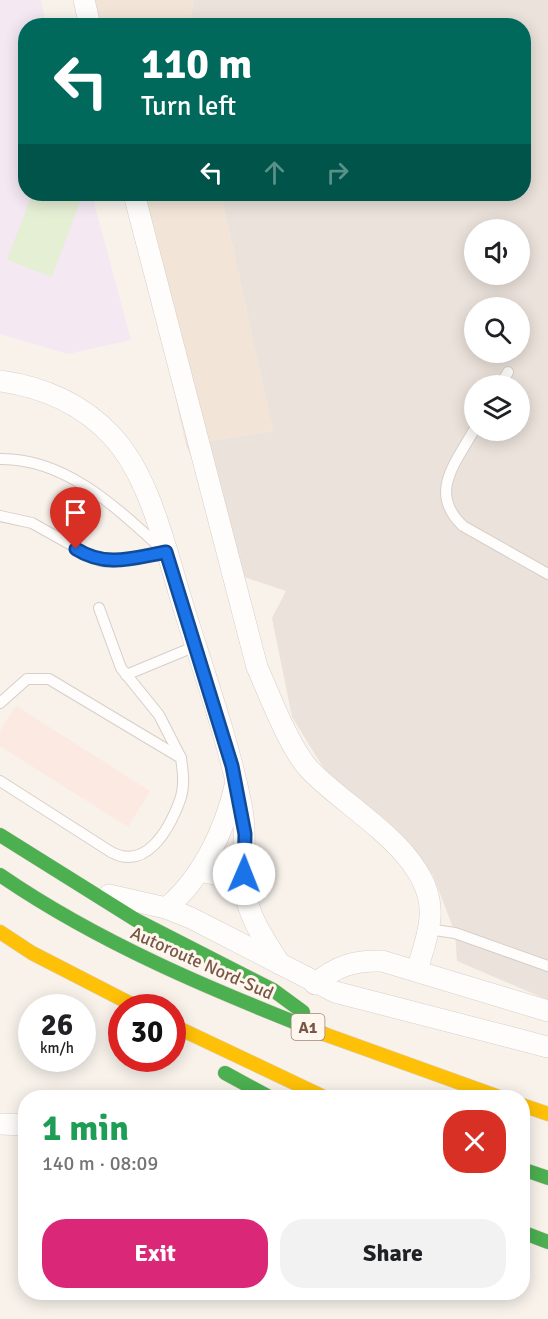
<!DOCTYPE html>
<html lang="en">
<head>
<meta charset="utf-8">
<style>
  :root { --surface:#fff; --page:#f2f2f2; --text:#202124; --muted:#757577; --accent:#db2777 }
  body { margin:0; font-family:Signika,sans-serif; background:var(--page); color:var(--text); height:100vh; display:flex; flex-direction:column; font-size:22px; white-space:nowrap }
  * { box-sizing:border-box; margin:0 }
  p { font-size:20px; color:var(--muted) }
  .icon { flex:none; width:33px; height:33px; fill:none; stroke:currentColor; stroke-width:2; stroke-linecap:round; stroke-linejoin:round }
  .map { position:relative; flex:1; overflow:hidden }
  .panel { position:absolute; left:18px; top:1090px; width:512px; height:210px; display:flex; flex-direction:column; background:var(--surface); border-radius:24px; box-shadow:0 3px 15px #0003 }
  .panel>* { flex:none }
  .hud { position:absolute; left:18px; top:18px; width:513px; height:183px; border-radius:24px; box-shadow:0 3px 15px #0003; background:#00695c; color:#fff; overflow:hidden }
  .fabs { position:absolute; left:464px; top:219px; display:grid; gap:12px }
  .fabs a { display:grid; place-items:center; width:66px; height:66px; border-radius:50%; background:var(--surface); box-shadow:0 3px 15px #0003; font-size:30px }
  .speed { position:absolute; left:18px; top:994px; display:flex; gap:12px; font-size:30px; font-weight:700; text-align:center }
  .speed>* { display:grid; place-content:center; width:78px; height:78px; border-radius:50%; background:var(--surface); box-shadow:0 3px 15px #0003; line-height:1 }
  .speed small { font-size:15px; font-weight:400 }
  .speed .limit { border:9px solid #d22; background:#fff; color:#111 }
  .pin { position:absolute; display:grid; place-items:center; width:51px; height:51px; color:#fff; margin:-62px -26px; border-radius:50% 50% 50% 0; rotate:-45deg; box-shadow:0 0 6px #0007 }
  .pin .icon { rotate:45deg }
  .me { position:absolute; width:66px; margin:-33px; rotate:1deg; stroke-linejoin:round; filter:drop-shadow(0 0 4px #0008) }
  .turn { display:flex; align-items:center; gap:21px; height:126px; padding:0 24px; font-size:27px }
  .turn .icon { width:78px; height:78px; stroke-width:2.5 }
  .turn b { display:block; font-size:42px; line-height:51px }
  .lanes { display:flex; align-items:center; height:57px; padding:0 24px; background:#0003; justify-content:center; gap:30px; direction:ltr }
  .lanes .off { opacity:.35 }
  .round { display:grid; place-items:center; flex:none; width:63px; height:63px; border-radius:24px; background:var(--page) }
  .summary { display:flex; align-items:center; justify-content:space-between; height:102px; padding:0 24px }
  h1 { font-size:36px; font-weight:700; line-height:45px; color:#1e9e55 }
  .action { display:flex; gap:12px; margin-top:auto; padding:12px 24px }
  .action a { flex:1; height:69px; border-radius:24px; background:var(--accent); color:#fff; font-size:24px; font-weight:700; line-height:69px; text-align:center }
  .action a+a { background:var(--page); color:var(--text) }
  .map>svg:first-child { display:block }
</style>
</head>
<body>
<div class="map">
<svg width="548" height="1319" viewBox="0 0 548 1319">
  <rect width="100%" height="100%" fill="#f8f2eb"/>
  <g fill="#f2e5d8">
    <path d="M88 0H194L189 26 94 25Z"/>
    <path d="M130 194H221L273 431 186 445Z"/>
  </g>
  <path fill="#fce9e1" d="M16 706 150 791 128 827 0 746V731Z"/>
  <path fill="#ebe2db" fill-rule="evenodd" d="M194 0H548V1000L457 961 455 933 433 875 402 836 334 785 292 717 272 618 286 591 244 577 186 445 273 431 221 194H524V26L189 25ZM474 230H519V274H474ZM474 308H519V352H474ZM474 386H519V430H474Z"/>
  <path fill="#f4e9f3" d="M0 0H41L46 25 26 26V194H75L93 199 131 340 68 354 0 334Z"/>
  <path fill="#e5efd4" d="M32 194H65L81 199 52 277 7 260Z"/>
  <g fill="none" stroke-linecap="round" stroke-linejoin="round">
    <g stroke="#d7cec8" stroke-width="12">
      <g id="lane">
        <path d="M500 386 508 372"/>
        <path d="M474 430C455 464 428 493 463 526L548 574"/>
        <path d="M0 459C66 458 118 509 163 550"/>
        <path d="M0 516 32 523 100 561 113 562 166 552"/>
        <path d="M99 608 121 668 159 715 181 758"/>
        <path d="M126 675 196 646"/>
        <path d="M0 703 27 679H49L181 758C183 772 185 786 180 800 169 830 146 871 111 852L0 781"/>
        <path d="M428 929 455 933 548 966"/>
      </g>
    </g>
    <g stroke="#d7cec8" stroke-width="22">
      <g id="street">
        <path d="M84 0 90 26"/>
        <path d="M134 194 257 667C270 696 289 747 309 769 347 810 435 854 430 917 429 935 422 953 417 970"/>
        <path d="M0 381C43 387 82 404 112 436 152 479 167 556 185 612 205 676 229 742 242 809 247 836 242 863 245 890 248 917 266 942 280 964"/>
        <path d="M199 871 224 876 245 891"/>
        <path d="M109 895 166 908 191 918 335 992 548 1047"/>
        <path d="M166 908C201 880 225 830 235 786"/>
        <path d="M315 984C336 966 355 960 382 961L548 1011"/>
        <path d="M0 1124 26 1125"/>
      </g>
    </g>
    <g stroke="#dacfc9" stroke-width="15">
      <g id="fast">
        <path d="M0 835 136 920 273 990 303 1012"/>
        <path d="M0 875C99 943 212 990 324 1034"/>
        <path d="M225 1073 271 1098"/>
        <path d="M522 1169 548 1178"/>
        <path d="M522 1232 548 1242"/>
      </g>
    </g>
    <g stroke="#dacfc9" stroke-width="15">
      <g id="slow">
        <path d="M0 932 32 953 139 1008"/>
        <path d="M172 1025 326 1098"/>
        <path d="M324 1034 502 1098"/>
        <path d="M522 1105 548 1114"/>
      </g>
    </g>
    <use href="#lane" stroke="#fefdfc" stroke-width="10"/>
    <use href="#street" stroke="#fefdfc" stroke-width="21"/>
    <use href="#fast" stroke="#4caf50" stroke-width="14"/>
    <use href="#slow" stroke="#ffc107" stroke-width="14"/>
  </g>
  <g fill="none" stroke-linecap="round" stroke-linejoin="round">
    <g stroke="#114b97" stroke-width="15">
      <path id="route" d="M76 549C106 568 133 558 166 552L232 766 245 834 244 874"/>
    </g>
    <use href="#route" stroke="#1a73e8" stroke-width="10"/>
  </g>
  <g text-anchor="middle" stroke-width="6" stroke-linejoin="round" paint-order="stroke">
    <rect fill="#fff7ed" stroke="#a1877a" stroke-width="1.5" x="291.5" y="1014" width="33" height="26" rx="4.5"/>
    <g font-size="16" font-weight="bold" fill="#795748">
      <text x="308" y="1033">A1</text>
    </g>
    <g font-size="18" fill="#795748" stroke="#fff7ed">
      <text transform="translate(202 963) rotate(24)" y="6">Autoroute Nord-Sud</text>
    </g>
  </g>
</svg>
<div class="fabs">
<a><svg class="icon" aria-label="sound" viewBox="0 0 24 24"><path d="M4 9h4l5-4v14l-5-4H4zM17 9q2 3 0 6"/></svg></a>
<a><svg class="icon" aria-label="search" viewBox="0 0 24 24"><circle cx="10" cy="10" r="6"/><path d="M15 15l6 6"/></svg></a>
<a><svg class="icon" aria-label="layers" viewBox="0 0 24 24"><path d="M12 4l9 5-9 5-9-5zM3 14l9 5 9-5"/></svg></a>
</div>
<div class="speed"><div>26<small>km/h</small></div><div class="limit">30</div></div>
<div class="pin" style="left:76px;top:549px;background:#d93025"><svg class="icon" aria-label="arrive" viewBox="0 0 24 24"><path d="M6 21V4h12l-3 4 3 4H6"/></svg></div>
<svg class="me" style="left:244px;top:874px" viewBox="-20 -20 40 40"><circle r="19" fill="#fff"/><path d="M0-13L10 11 0 6-10 11z" fill="#1a73e8"/></svg>
<div class="hud">
<div class="turn"><svg class="icon" aria-label="left" viewBox="0 0 24 24"><path d="M17 20v-9H6M10 6l-5 5 5 5"/></svg><div><b>110 m</b>Turn left</div></div>
<div class="lanes"><svg class="icon" aria-label="left" viewBox="0 0 24 24"><path d="M17 20v-9H6M10 6l-5 5 5 5"/></svg><svg class="icon off" aria-label="ahead" viewBox="0 0 24 24"><path d="M12 20V5M6 11l6-6 6 6"/></svg><svg class="icon off" aria-label="right" viewBox="0 0 24 24"><path d="M7 20v-9h11M14 6l5 5-5 5"/></svg></div>
</div>
<section class="panel">
<div class="summary"><div><h1>1 min</h1><p>140 m · 08:09</p></div><a class="round" style="background:#d93025;color:#fff"><svg class="icon" aria-label="close" viewBox="0 0 24 24"><path d="M6 6l12 12M18 6L6 18"/></svg></a></div>
<div class="action"><a>Exit</a><a>Share</a></div>
</section>
</div>
</body>
</html>
